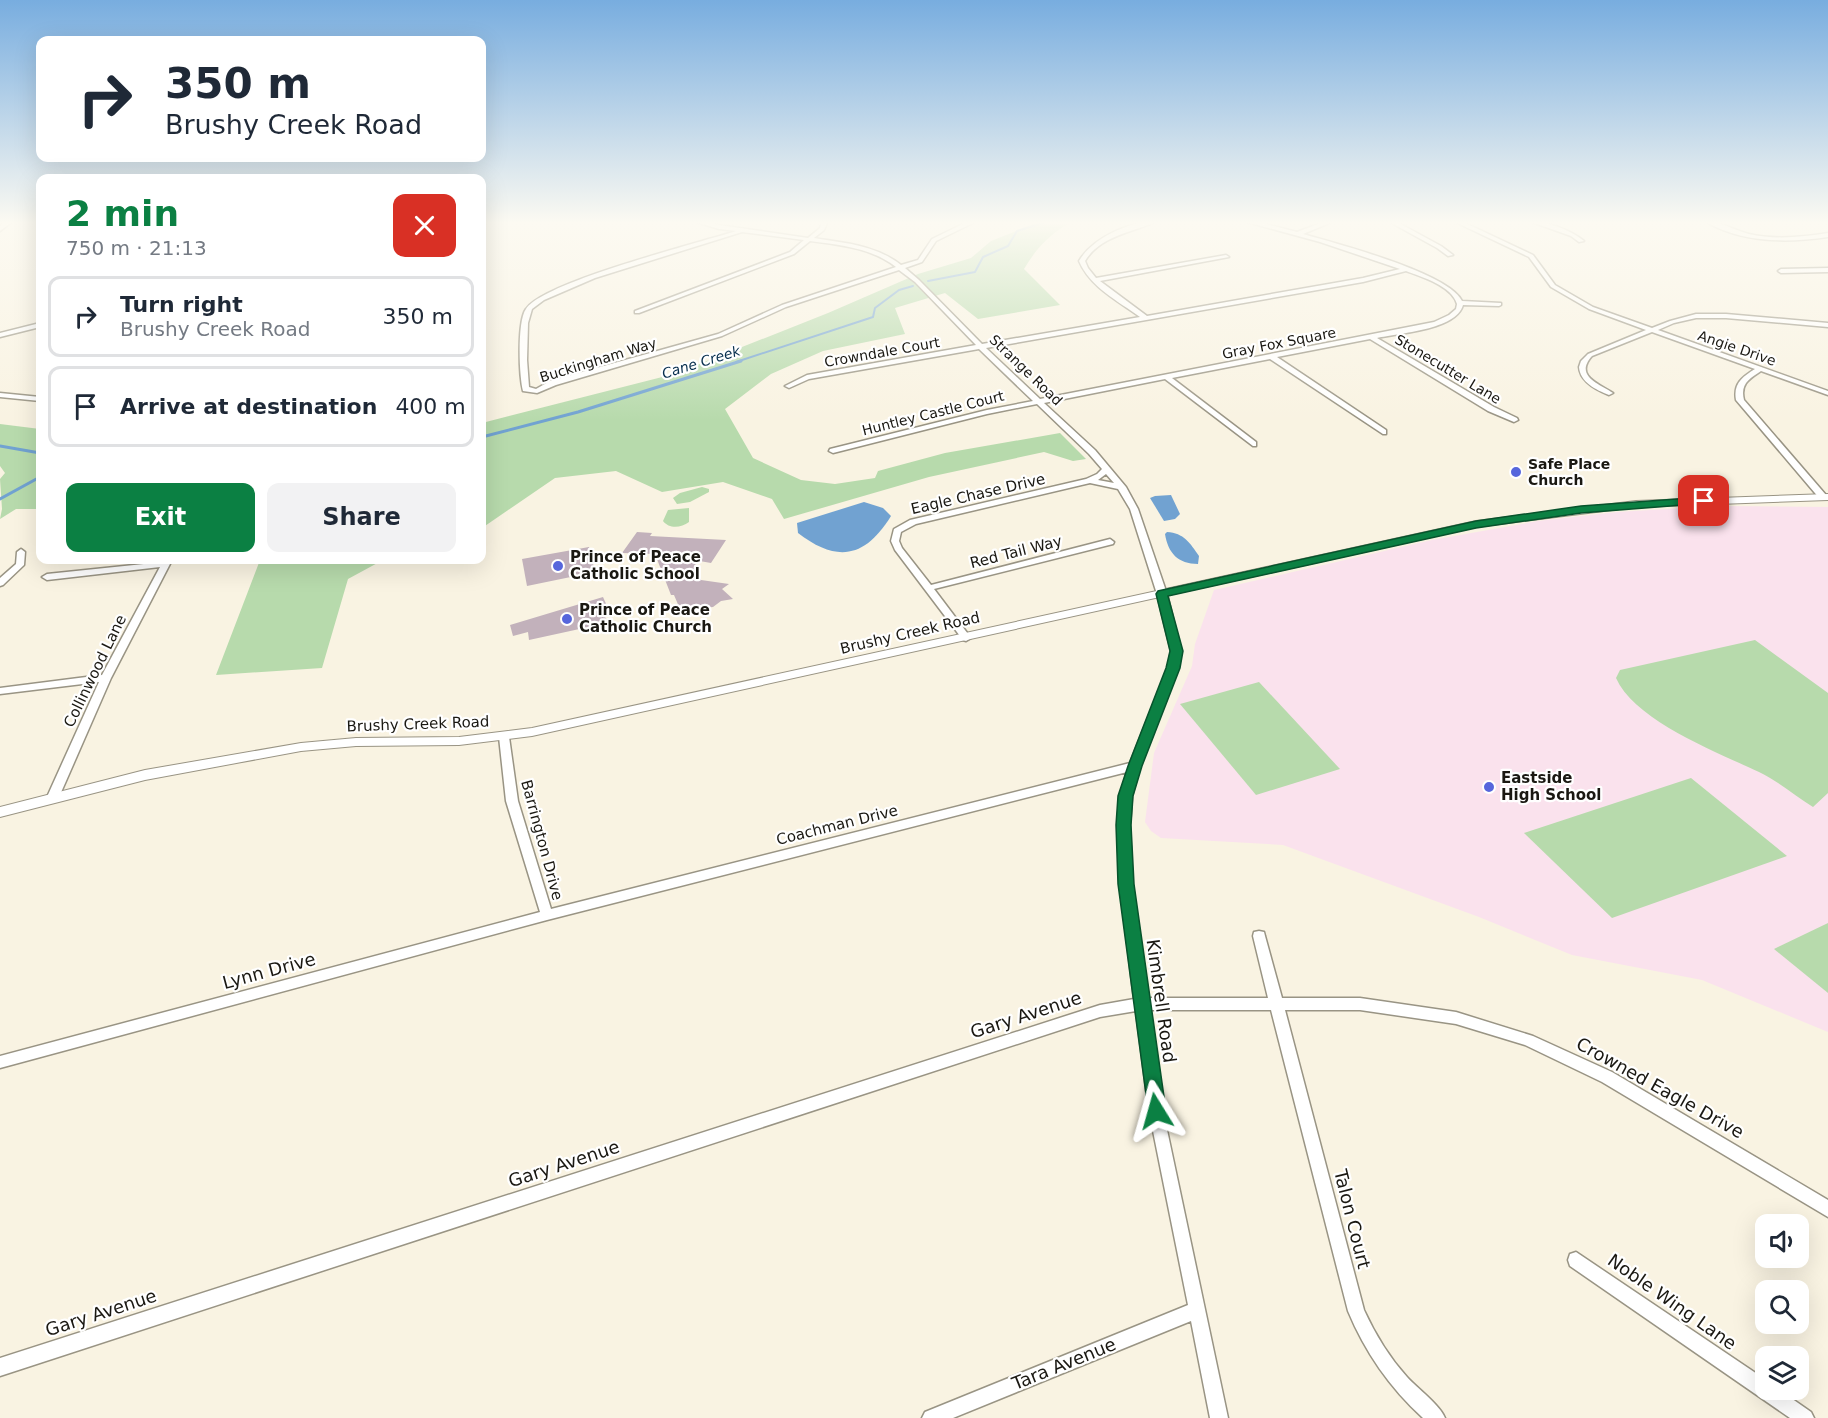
<!DOCTYPE html>
<html lang="en">
<head>
<meta charset="utf-8">
<style>
  :root { --surface:#fff; --page:#f2f2f3; --text:#1f2937; --muted:#747a83; --line:#e0e1e3; --accent:#0b8043 }
  body { margin:0; font-family:"DejaVu Sans",sans-serif; background:var(--page); color:var(--text); height:100vh; display:flex; flex-direction:column; font-size:22px; white-space:nowrap }
  * { box-sizing:border-box; margin:0 }
  p { font-size:20px; color:var(--muted) }
  .icon { flex:none; width:33px; height:33px; fill:none; stroke:currentColor; stroke-width:2; stroke-linecap:round; stroke-linejoin:round }
  .map { position:relative; flex:1; overflow:hidden }
  .panel { position:absolute; left:36px; top:174px; width:450px; height:390px; display:flex; flex-direction:column; background:var(--surface); border-radius:12px; box-shadow:0 6px 24px #0002 }
  .panel>* { flex:none }
  .guide { position:absolute; left:36px; top:36px; width:450px; height:126px; border-radius:12px; box-shadow:0 6px 24px #0002; background:#fff; color:var(--text); overflow:hidden }
  .tools { position:absolute; left:1755px; top:1214px; display:grid; gap:12px }
  .tools a { display:grid; place-items:center; width:54px; height:54px; border-radius:12px; background:var(--surface); box-shadow:0 6px 24px #0002; font-size:30px }
  .pin { position:absolute; display:grid; place-items:center; width:51px; height:51px; color:#fff; margin:-26px; border-radius:12px; box-shadow:0 3px 9px #0006 }
  .me { position:absolute; width:66px; margin:-33px; rotate:352deg; stroke-linejoin:round; filter:drop-shadow(0 0 4px #0008) }
  .turn { display:flex; align-items:center; gap:21px; height:126px; padding:0 30px; font-size:27px }
  .turn .icon { width:78px; height:78px; stroke-width:2.5 }
  .turn b { display:block; font-size:42px; line-height:51px }
  .round { display:grid; place-items:center; flex:none; width:63px; height:63px; border-radius:12px; background:var(--page) }
  .overview { display:flex; align-items:center; justify-content:space-between; height:102px; padding:0 30px }
  h1 { font-size:36px; font-weight:700; line-height:45px; color:var(--accent) }
  .cta { display:flex; gap:12px; margin-top:auto; padding:12px 30px }
  .cta a { flex:1; height:69px; border-radius:12px; background:var(--accent); color:#fff; font-size:24px; font-weight:700; line-height:69px; text-align:center }
  .cta a+a { background:var(--page); color:var(--text) }
  ul { padding:0; list-style:none }
  li { display:flex; align-items:center; gap:18px; height:81px; margin:0 12px 9px; padding:0 18px; border:3px solid var(--line); border-radius:12px }
  li div { flex:1 }
  li b { display:block; font-size:22px }
  li em { font-style:normal }
  .map>svg:first-child { display:block }
</style>
</head>
<body>
<div class="map">
<svg width="1828" height="1418" viewBox="0 0 1828 1418">
  <rect width="100%" height="100%" fill="#f9f3e2"/>
  <path fill="#fae2ed" d="M1718 506 1828 507V1032L1702 980 1572 955 1479 917 1283 845 1161 838 1151 831 1145 822 1154 753 1192 666 1195 644 1214 590 1432 540 1538 521 1617 512Z"/>
  <g fill="#b7daac">
    <path d="M1041 221H1073C1051 233 1037 247 1024 269L1060 305 978 319 945 293 895 308 905 334 823 351 771 374 725 409 753 458 801 480 835 484 875 478 878 471 945 453 1060 433 1086 459 1073 461 1044 452 929 477 784 519 772 499 723 482 662 492 616 471 555 478 482 528V423L674 374 828 313 918 274 971 258 991 241Z"/>
    <path d="M0 424 40 429V509H16L0 519 2 509 0 479 5 473 0 466Z"/>
    <path d="M702 487 709 489V492L690 502 677 504 673 498 680 493Z"/>
    <path d="M689 508V522C681 528 669 529 663 521L668 510Z"/>
    <path d="M260 560H383L348 579 322 668 216 675Z"/>
    <path d="M1755 640 1828 693V793L1813 807C1795 796 1778 781 1759 772 1717 752 1635 721 1616 678L1620 670Z"/>
    <path d="M1259 682 1340 769 1256 795 1180 704Z"/>
    <path d="M1691 778 1787 856 1612 918 1524 833Z"/>
    <path d="M1828 923V993L1774 949Z"/>
  </g>
  <g fill="#71a2d1">
    <path d="M1171 495 1180 514 1175 519 1164 521 1150 498 1155 496Z"/>
    <path d="M864 502 883 508 891 516C865 558 837 563 798 533L797 523Z"/>
    <path d="M1167 532C1184 533 1190 543 1199 556L1198 564C1178 564 1168 553 1165 534Z"/>
  </g>
  <g fill="none" stroke-linecap="round" stroke-linejoin="round">
    <g stroke="#71a2d1" stroke-width="2">
      <path d="M928 281 975 272 983 257 1008 246 1017 231 1049 221"/>
      <path d="M736 362 873 317 875 308 899 290 913 286"/>
    </g>
    <g stroke="#71a2d1" stroke-width="3">
      <path d="M482 437 578 412 741 361"/>
      <path d="M0 446 40 453"/>
      <path d="M0 499 40 477"/>
    </g>
  </g>
  <g fill="#c2b1bb">
    <path d="M637 532 652 533 650 536 726 540 711 563 694 560 701 580 729 584 722 589 733 599 721 601 713 607 695 609 690 606 680 609 674 595H671L655 554 622 553Z"/>
    <path d="M589 547 595 572 527 586 522 559Z"/>
    <path d="M603 597 611 615 605 616 607 623 529 640 528 632 513 636 510 625Z"/>
  </g>
  <g fill="none" stroke-linecap="round" stroke-linejoin="round">
    <g stroke="#999484" stroke-width="3">
      <g id="minor">
        <path d="M6 221H13L0 231V226Z"/>
        <path d="M693 221H703L719 225 808 238 820 228 822 221H828L824 230 814 238C844 243 876 245 901 265L918 260 932 239 969 221H977L936 241 922 262 905 268 919 280 982 344 1140 317C1118 301 1090 287 1079 261 1093 237 1131 221 1158 221 1133 232 1100 236 1085 261L1088 268 1096 278 1226 255 1229 257 1100 281 1147 316 1363 278 1400 269 1320 242 1243 221H1255L1297 232 1326 221H1334L1303 234C1335 243 1449 273 1462 301L1501 303V305L1499 306 1463 305C1456 330 1399 333 1377 338L1494 407 1517 418 1518 420 1514 422 1488 411 1370 339 1277 357 1386 430V434H1383L1270 359 1172 378 1256 442V446H1253L1165 379 1044 403 1095 450 1126 487 1138 509 1167 594 1181 651 1178 668 1143 755 1132 796 1130 825 1132 884 1148 998H1268L1253 936 1254 932 1259 931 1264 932 1265 936 1282 998H1360L1456 1012 1533 1036 1612 1072 1828 1200V1217L1602 1082 1525 1045 1456 1024 1360 1010H1285L1364 1310C1375 1334 1389 1357 1407 1377 1417 1388 1440 1405 1445 1418H1423C1390 1388 1365 1352 1348 1311L1271 1010H1149L1163 1111 1228 1418H1210L1191 1321 953 1418H922L925 1412 1188 1305 1149 1111 1136 1011 1100 1017 0 1376V1358L1100 1005 1134 999 1120 884 1118 825 1120 796 1127 772 547 920 0 1068V1056L540 912 506 801 499 737 504 733 509 737 518 801 551 909 1130 763 1168 668 1171 651 1157 594 1130 509 1118 489 1090 483 916 524 901 532 899 541 902 548 931 585 1110 539 1114 542 1113 544 934 589 971 638 966 641 963 640 895 550 891 541 894 529 910 520 1086 479 1097 474 1102 469 1089 454 1037 404 987 414 833 453 829 451 830 449 987 410 1033 401 979 349 809 379 789 388 785 386 807 375 976 345 915 282 899 270 786 307 722 336 556 385 537 393 523 391C519 376 517 321 526 309 543 282 699 243 736 231L719 229ZM742 232 804 240 790 252 635 311V313H639L794 254 810 241C840 245 872 248 896 267L782 305 718 334 550 381 536 389 529 387 527 360 528 323 532 309 544 300 595 278ZM1406 271C1422 277 1452 286 1457 304L1456 309 1449 315 1434 322 1040 399 986 348 1363 282ZM1106 474 1114 483 1098 480Z"/>
        <path d="M1388 221H1395L1441 246 1453 255 1448 256 1437 248Z"/>
        <path d="M1453 221H1461L1533 255 1555 285 1593 307 1652 328 1670 321 1696 314H1726L1828 323V327L1726 318H1696L1674 323 1658 330 1828 391V395L1761 371C1749 379 1740 384 1744 400L1826 495V499H1820L1736 400C1733 384 1742 377 1755 369L1652 332 1592 356C1574 376 1599 384 1613 393L1609 395C1596 390 1580 382 1579 367L1581 361 1588 354 1646 330 1589 309 1551 287 1529 257Z"/>
        <path d="M1529 221C1546 221 1571 230 1584 241L1579 242 1571 236Z"/>
        <path d="M1704 221C1719 221 1734 230 1749 234 1775 240 1802 237 1828 233V237C1786 243 1742 243 1704 221Z"/>
        <path d="M1828 268V272L1781 273 1778 271 1781 269Z"/>
        <path d="M40 323V327L0 337V333Z"/>
        <path d="M0 393 40 397V401L0 397Z"/>
        <path d="M21 549 25 552 24 565 3 585 0 586V578L16 564 17 552Z"/>
        <path d="M164 560H172L111 678 59 797 57 800H49L47 797 99 682 0 694V688L102 675 160 567 47 580 42 577 47 574 163 562Z"/>
        <path d="M1576 1252 1766 1380V1389H1778L1811 1412 1814 1418H1790L1570 1266 1568 1260 1570 1254Z"/>
      </g>
    </g>
    <g stroke="#999484" stroke-width="2">
      <path id="tertiary" d="M1828 494V500L1636 507 1476 527 532 736 459 745 356 746 301 751 145 780 0 817V807L145 770 301 743 356 738 459 737 532 728 1476 521 1636 501Z"/>
    </g>
    <use href="#minor" fill="#fff" fill-rule="evenodd"/>
    <use href="#tertiary" fill="#fff" fill-rule="evenodd"/>
  </g>
  <linearGradient id="sky" x2="0" y2="1"><stop stop-color="#78addf"/><stop offset="0.53" stop-color="#fcfaf2"/><stop offset="1" stop-color="#fcfaf2" stop-opacity="0"/></linearGradient>
  <rect width="1828" height="420" fill="url(#sky)"/>
  <path fill="#0b8043" stroke="#07532c" stroke-width="1.5" d="M1704 497 1708 498V503L1581 513 1476 528 1168 596 1183 651 1180 668 1142 766 1133 796 1131 825 1134 884 1166 1111 1163 1117 1156 1120 1149 1117 1118 884 1116 825 1118 796 1128 766 1166 668 1170 651 1156 594 1158 591 1476 521 1581 506Z"/>
  <g fill="#5666dc" stroke="#fff" stroke-width="2">
    <circle cx="1516" cy="472" r="6"/>
    <circle cx="558" cy="566" r="6"/>
    <circle cx="567" cy="619" r="6"/>
    <circle cx="1489" cy="787" r="6"/>
  </g>
  <g text-anchor="middle" stroke-width="4.5" stroke-linejoin="round" paint-order="stroke">
    <g font-size="14" fill="#1a1812" stroke="#fff">
      <text transform="translate(1279 343) rotate(-11)" y="5">Gray Fox Square</text>
      <text transform="translate(1737 348) rotate(19)" y="5">Angie Drive</text>
      <text transform="translate(882 352) rotate(-10)" y="5">Crowndale Court</text>
      <text transform="translate(598 360) rotate(-17)" y="5">Buckingham Way</text>
      <text transform="translate(1448 369) rotate(31)" y="5">Stonecutter Lane</text>
      <text transform="translate(1026 370) rotate(44)" y="5">Strange Road</text>
      <text transform="translate(933 413) rotate(-14)" y="5">Huntley Castle Court</text>
    </g>
    <g font-size="14" font-style="italic" fill="#072e4d" stroke="#fff">
      <text transform="translate(701 362) rotate(-17)" y="5">Cane Creek</text>
    </g>
    <g font-size="14" font-weight="bold" fill="#1a1812" stroke="#fff" text-anchor="start">
      <text x="1528" y="469">Safe Place<tspan x="1528" dy="16">Church</tspan></text>
    </g>
    <g font-size="15" fill="#1a1812" stroke="#fff">
      <text transform="translate(978 494) rotate(-13)" y="5">Eagle Chase Drive</text>
      <text transform="translate(1016 552) rotate(-14)" y="5">Red Tail Way</text>
      <text transform="translate(910 633) rotate(-13)" y="5">Brushy Creek Road</text>
      <text transform="translate(95 671) rotate(-64)" y="5">Collinwood Lane</text>
      <text transform="translate(418 724) rotate(-2)" y="5">Brushy Creek Road</text>
      <text transform="translate(837 825) rotate(-14)" y="5">Coachman Drive</text>
      <text transform="translate(542 840) rotate(75)" y="5">Barrington Drive</text>
    </g>
    <g font-size="15" font-weight="bold" fill="#1a1812" stroke="#fff" text-anchor="start">
      <text x="570" y="562">Prince of Peace<tspan x="570" dy="17">Catholic School</tspan></text>
      <text x="579" y="615">Prince of Peace<tspan x="579" dy="17">Catholic Church</tspan></text>
      <text x="1501" y="783">Eastside<tspan x="1501" dy="17">High School</tspan></text>
    </g>
    <g font-size="18" fill="#1a1812" stroke="#fff">
      <text transform="translate(269 971) rotate(-15)" y="6">Lynn Drive</text>
      <text transform="translate(1161 1001) rotate(82)" y="6">Kimbrell Road</text>
      <text transform="translate(1026 1015) rotate(-18)" y="6">Gary Avenue</text>
      <text transform="translate(1660 1088) rotate(29)" y="6">Crowned Eagle Drive</text>
      <text transform="translate(564 1164) rotate(-18)" y="6">Gary Avenue</text>
      <text transform="translate(1352 1219) rotate(76)" y="6">Talon Court</text>
      <text transform="translate(1672 1302) rotate(35)" y="6">Noble Wing Lane</text>
      <text transform="translate(101 1313) rotate(-18)" y="6">Gary Avenue</text>
      <text transform="translate(1064 1364) rotate(-22)" y="6">Tara Avenue</text>
    </g>
  </g>
</svg>
<div class="tools">
<a><svg class="icon" aria-label="sound" viewBox="0 0 24 24"><path d="M4 9h4l5-4v14l-5-4H4zM17 9q2 3 0 6"/></svg></a>
<a><svg class="icon" aria-label="search" viewBox="0 0 24 24"><circle cx="10" cy="10" r="6"/><path d="M15 15l6 6"/></svg></a>
<a><svg class="icon" aria-label="layers" viewBox="0 0 24 24"><path d="M12 4l9 5-9 5-9-5zM3 14l9 5 9-5"/></svg></a>
</div>
<div class="pin" style="left:1704px;top:501px;background:#d93025"><svg class="icon" aria-label="arrive" viewBox="0 0 24 24"><path d="M6 21V4h12l-3 4 3 4H6"/></svg></div>
<svg class="me" style="left:1156px;top:1111px" viewBox="-20 -20 40 40"><path d="M0-17L14 15 0 8-14 15z" fill="#0b8043" stroke="#fff" stroke-width="4"/></svg>
<div class="guide">
<div class="turn"><svg class="icon" aria-label="right" viewBox="0 0 24 24"><path d="M7 20v-9h11M14 6l5 5-5 5"/></svg><div><b>350 m</b>Brushy Creek Road</div></div>
</div>
<section class="panel">
<div class="overview"><div><h1>2 min</h1><p>750 m · 21:13</p></div><a class="round" style="background:#d93025;color:#fff"><svg class="icon" aria-label="close" viewBox="0 0 24 24"><path d="M6 6l12 12M18 6L6 18"/></svg></a></div>
<ul>
<li><svg class="icon" aria-label="right" viewBox="0 0 24 24"><path d="M7 20v-9h11M14 6l5 5-5 5"/></svg><div><b>Turn right</b><p>Brushy Creek Road</p></div><em>350 m</em></li>
<li><svg class="icon" aria-label="arrive" viewBox="0 0 24 24"><path d="M6 21V4h12l-3 4 3 4H6"/></svg><div><b>Arrive at destination</b></div><em>400 m</em></li>
</ul>
<div class="cta"><a>Exit</a><a>Share</a></div>
</section>
</div>
</body>
</html>
